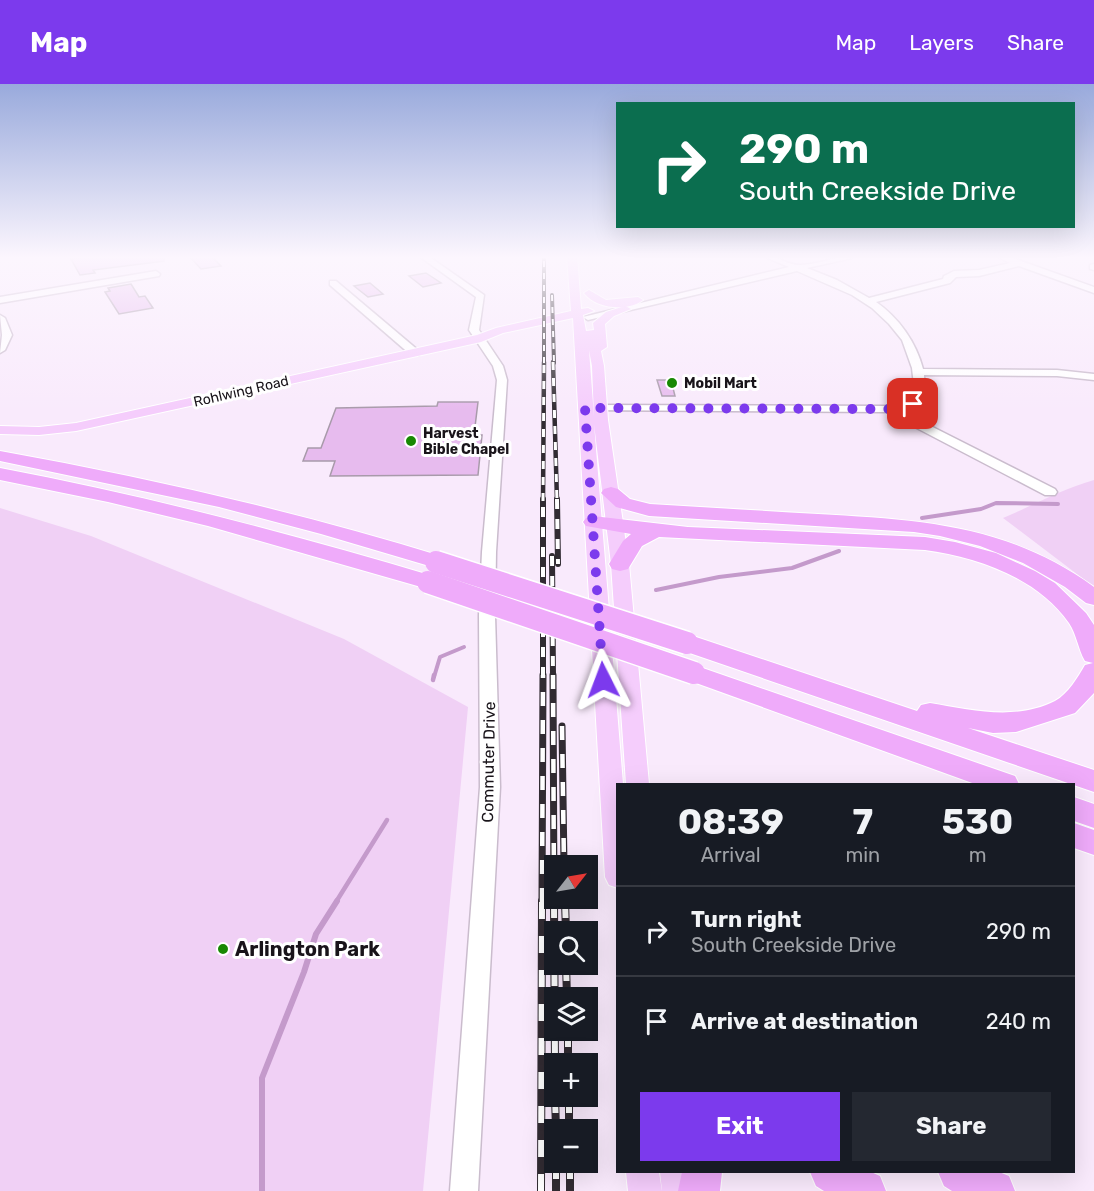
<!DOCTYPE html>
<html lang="en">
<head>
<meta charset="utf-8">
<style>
  :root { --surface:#171b24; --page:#242831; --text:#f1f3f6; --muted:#9ea1a6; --line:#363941; --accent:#7c3aed }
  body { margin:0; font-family:Rubik,sans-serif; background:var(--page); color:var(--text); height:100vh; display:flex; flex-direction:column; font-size:22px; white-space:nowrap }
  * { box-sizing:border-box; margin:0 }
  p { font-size:20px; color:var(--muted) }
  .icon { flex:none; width:33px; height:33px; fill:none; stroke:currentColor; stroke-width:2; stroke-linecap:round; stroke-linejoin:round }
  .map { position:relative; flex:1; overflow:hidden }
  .side { position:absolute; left:616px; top:699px; width:459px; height:390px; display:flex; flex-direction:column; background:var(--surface); border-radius:0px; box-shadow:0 6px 24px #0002 }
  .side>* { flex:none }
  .guide { position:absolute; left:616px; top:18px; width:459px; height:126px; border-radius:0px; box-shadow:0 6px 24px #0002; background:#0b6e4f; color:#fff; overflow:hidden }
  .needle { width:39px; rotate:59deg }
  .controls { position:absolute; left:544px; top:771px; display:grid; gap:12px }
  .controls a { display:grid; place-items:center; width:54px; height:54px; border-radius:0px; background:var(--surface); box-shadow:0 6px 24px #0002; font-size:30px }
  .pin { position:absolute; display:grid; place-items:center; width:51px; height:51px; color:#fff; margin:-26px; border-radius:12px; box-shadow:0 3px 9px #0006 }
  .me { position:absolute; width:66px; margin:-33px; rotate:357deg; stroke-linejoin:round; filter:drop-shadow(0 0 4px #0008) }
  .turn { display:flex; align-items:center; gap:21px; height:126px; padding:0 24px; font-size:27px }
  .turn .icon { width:78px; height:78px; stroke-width:2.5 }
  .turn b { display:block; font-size:42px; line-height:51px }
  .eta { display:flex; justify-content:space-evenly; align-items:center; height:102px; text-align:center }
  .eta b { font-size:36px; font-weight:700; line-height:42px }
  .primary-button { display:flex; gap:12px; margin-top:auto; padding:12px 24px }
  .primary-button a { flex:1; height:69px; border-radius:0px; background:var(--accent); color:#fff; font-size:24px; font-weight:700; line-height:69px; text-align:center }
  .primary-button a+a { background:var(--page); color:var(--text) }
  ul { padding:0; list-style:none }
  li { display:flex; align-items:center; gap:18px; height:90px; padding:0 24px; border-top:2px solid var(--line) }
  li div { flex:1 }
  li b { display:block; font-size:22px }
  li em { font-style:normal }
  header { display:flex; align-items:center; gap:36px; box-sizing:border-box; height:84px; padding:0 30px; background:var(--accent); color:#fff }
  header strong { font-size:28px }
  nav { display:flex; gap:33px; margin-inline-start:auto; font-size:21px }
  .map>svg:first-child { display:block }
</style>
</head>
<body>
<header>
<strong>Map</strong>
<nav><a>Map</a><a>Layers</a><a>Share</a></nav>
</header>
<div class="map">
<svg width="1094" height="1107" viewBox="0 0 1094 1107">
  <rect width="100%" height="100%" fill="#f9eafc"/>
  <g fill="#f0d0f5">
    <path d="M1094 396V503L1003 434C1034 421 1062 405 1094 396Z"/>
    <path d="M0 424 91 452 344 555 468 623 423 1107H0Z"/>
  </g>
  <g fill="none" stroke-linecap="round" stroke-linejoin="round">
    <g stroke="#c49acb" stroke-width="4">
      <path d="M922 434 981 425 996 419 1058 420"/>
      <path d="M656 506 719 493 792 484 839 467"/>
      <path d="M434 593 440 573 464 563"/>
    </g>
    <g stroke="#c49acb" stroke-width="4.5">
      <path d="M433 596 434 591"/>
      <path d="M336 818 387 736"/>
    </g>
    <path stroke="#c49acb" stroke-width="6" d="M262 1107V994L304 888 316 850 337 817"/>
  </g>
  <g fill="#e7bbee" stroke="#a89aaa" stroke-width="1.5">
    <path d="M92 172H163L164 177 93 186 95 189 80 191 71 175Z"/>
    <path d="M189 172H211L221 182 201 185Z"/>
    <path d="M426 189 441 199 423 203 409 192Z"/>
    <path d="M370 199 383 210 368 213 354 202Z"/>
    <path d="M131 200 139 213 145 212 153 224 119 230 105 208 110 207 108 204Z"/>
    <path d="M657 296H671L675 312H662Z"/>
    <path d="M438 318H478L474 351H482L478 391 330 392 335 377H303L308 364H321L336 324 437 322Z"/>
  </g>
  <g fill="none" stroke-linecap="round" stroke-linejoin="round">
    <g stroke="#cabccd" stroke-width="3">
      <g id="minor">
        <path d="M419 172H428L484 211 479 246 503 282 507 296 496 468 495 531 500 703 478 1107H450L480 703 479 531 482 468 497 296 493 282 469 246 476 213Z"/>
        <path d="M763 172C776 171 787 181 800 181 818 181 835 172 853 172L852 174 807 184 837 196 869 214 943 195 944 192 954 187 979 186 1010 179 996 172H1007L1094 203V209L1019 182 979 192 956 193 950 199 876 218C899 234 916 258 923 285L1057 286 1094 290V296L1057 292 924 291C925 304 923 314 916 324L901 327 1055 405 1057 408 1055 411H1045L886 328 582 326 580 324 586 321 888 322 908 319 914 301 912 284 902 256 889 240 872 224 852 211 797 187 588 236 583 233 789 183Z"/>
        <path d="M1094 180V186L1090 185V181Z"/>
        <path d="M156 187 160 190 159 192 0 219V213Z"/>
        <path d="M330 197H336L419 267V271H411L330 201Z"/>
        <path d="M0 231 5 234 12 251 5 266 0 269 2 251Z"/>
      </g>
    </g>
    <g stroke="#fff" stroke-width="2">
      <g id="major">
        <path d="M567 172H577L581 225 588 224 594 227 583 231 586 247 594 246 593 239 606 228 625 222 631 225 614 232 605 240 607 263 601 267 604 282 608 336 629 480 649 700H626L611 480 594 340 623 700H618V804L609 801 605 793 573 234 503 249 481 258 76 347 39 351 0 350V342L39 343 76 339 477 251 496 244 571 227ZM589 266 592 282 594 333Z"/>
        <path d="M589 206 606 216 638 213 643 216C628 228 596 225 584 209Z"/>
        <path d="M626 1088H659L662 1107H628Z"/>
        <path d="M660 1088H693L696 1107H662Z"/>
      </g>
    </g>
    <g stroke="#fff" stroke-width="2">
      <g id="highway">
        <path d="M0 367C150 394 298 428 444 473L447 478 444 483 436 484 321 450 219 423 0 377Z"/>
        <path d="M0 384C148 412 292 450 436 493L439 498 436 503 428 505 208 442 108 418 0 396Z"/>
        <path d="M611 403 618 405 630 415 650 420C706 423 762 427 818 430 920 436 1007 440 1094 503V521L1086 519 1065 503 1023 479 980 462 940 452 914 448 649 432 616 423 601 409 604 405Z"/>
        <path d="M593 432 688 443 925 453 955 458 996 469 1035 487 1055 499 1086 529 1094 541V609L1075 629 1016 648 993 649 968 644 1094 686V708L678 565 675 559 678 553 687 551 696 553 917 627 921 621 930 619C972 626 1015 637 1055 617 1068 610 1078 593 1085 581L1093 579 1085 577C1078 565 1077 551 1069 539 1038 494 977 473 925 466L659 453 642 462 628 485 620 487 612 485 609 480 623 457 631 450 586 442 583 438 586 434Z"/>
        <path d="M694 581 1015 692 1019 700H975L685 595 681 589 685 583Z"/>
        <path d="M1074 713 1094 720V744L1074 737Z"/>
        <path d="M1074 739 1094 746V771L1074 764Z"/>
        <path d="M682 1088H722L720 1107H678Z"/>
        <path d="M810 1088H871L880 1092 886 1107H824L816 1102Z"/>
        <path d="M938 1088H999L1009 1092 1015 1107H952L944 1102Z"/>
      </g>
    </g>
    <use href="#minor" fill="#fff" fill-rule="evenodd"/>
    <use href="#major" fill="#f5cdfc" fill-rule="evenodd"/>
    <use href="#highway" fill="#efabfa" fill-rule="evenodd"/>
    <g stroke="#312b32" stroke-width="4">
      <g id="rail-far4">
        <path d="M552 211 554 279"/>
        <path d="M544 279V172"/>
      </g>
    </g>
    <g stroke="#312b32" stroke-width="4.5">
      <g id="rail-far3">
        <path d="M553 278 557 417"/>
        <path d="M543 417 544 278"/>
      </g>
    </g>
    <g stroke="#312b32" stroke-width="6">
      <g id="rail-far2">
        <path d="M557 415 558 480"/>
        <path d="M552 472 553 593"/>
        <path d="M543 593V415"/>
      </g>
    </g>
    <g stroke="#312b32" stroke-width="7">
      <g id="rail-far1">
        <path d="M553 591 554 818"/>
        <path d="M562 642 564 782"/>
        <path d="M565 814V818"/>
        <path d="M542 818 543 591"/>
      </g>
    </g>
    <g stroke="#312b32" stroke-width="8">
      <g id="rail">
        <path d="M554 817 555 980"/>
        <path d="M565 817 566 848"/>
        <path d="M566 880 567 914"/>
        <path d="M568 946V980"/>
        <path d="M555 1012 556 1046"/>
        <path d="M569 1012V1046"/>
        <path d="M556 1078V1107"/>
        <path d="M570 1078V1107"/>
        <path d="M541 1107 542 817"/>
      </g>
    </g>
    <use href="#rail-far4" stroke="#fff" stroke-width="2" stroke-dasharray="6" stroke-linecap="butt"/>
    <use href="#rail-far3" stroke="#fff" stroke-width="3" stroke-dasharray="8" stroke-linecap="butt"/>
    <use href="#rail-far2" stroke="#fff" stroke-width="4" stroke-dasharray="10" stroke-linecap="butt"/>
    <use href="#rail-far1" stroke="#fff" stroke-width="4.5" stroke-dasharray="14" stroke-linecap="butt"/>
    <use href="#rail" stroke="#fff" stroke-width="6" stroke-dasharray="17" stroke-linecap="butt"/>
    <g stroke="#fff" stroke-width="25" stroke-linecap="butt">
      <g id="highway-bridge">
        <path d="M436 478 687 559"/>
        <path d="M428 498 694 589"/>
      </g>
    </g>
    <use href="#highway-bridge" stroke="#efabfa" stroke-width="22"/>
  </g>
  <linearGradient id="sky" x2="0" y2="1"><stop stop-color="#99aadc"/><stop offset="0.53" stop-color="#fcf6fe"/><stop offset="1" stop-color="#fcf6fe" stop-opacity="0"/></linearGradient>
  <rect width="1094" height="327" fill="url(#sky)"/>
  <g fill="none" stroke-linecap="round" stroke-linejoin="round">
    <path stroke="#7c3aed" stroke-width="10" stroke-dasharray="0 18" d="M603 596 585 324 888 325 913 320"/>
  </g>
  <g fill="#188803" stroke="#fff" stroke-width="2">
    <circle cx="672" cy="299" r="6"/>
    <circle cx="411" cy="357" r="6"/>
    <circle cx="223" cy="865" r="6"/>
  </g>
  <g text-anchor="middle" stroke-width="6" stroke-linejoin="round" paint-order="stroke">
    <g font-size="14" font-weight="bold" fill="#19141a" stroke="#fff" text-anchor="start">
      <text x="684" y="304">Mobil Mart</text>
      <text x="423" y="354">Harvest<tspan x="423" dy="16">Bible Chapel</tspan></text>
    </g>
    <g font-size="14" fill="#19141a" stroke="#fff">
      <text transform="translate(241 307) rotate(-13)" y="5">Rohlwing Road</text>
    </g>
    <g font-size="16" fill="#19141a" stroke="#fff">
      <text transform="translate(488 678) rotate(-89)" y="6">Commuter Drive</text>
    </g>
    <g font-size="20" font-weight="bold" fill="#19141a" stroke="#fff" text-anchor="start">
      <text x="235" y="872">Arlington Park</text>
    </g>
  </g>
</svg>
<div class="controls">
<a><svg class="needle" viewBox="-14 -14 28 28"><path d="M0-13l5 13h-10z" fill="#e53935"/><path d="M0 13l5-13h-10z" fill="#9ea1a6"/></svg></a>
<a><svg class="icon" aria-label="search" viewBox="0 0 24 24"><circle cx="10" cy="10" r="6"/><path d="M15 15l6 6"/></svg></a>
<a><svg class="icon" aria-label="layers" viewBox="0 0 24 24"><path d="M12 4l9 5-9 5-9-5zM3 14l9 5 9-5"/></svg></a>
<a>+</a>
<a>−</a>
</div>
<div class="pin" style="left:913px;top:320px;background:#d93025"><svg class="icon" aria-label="arrive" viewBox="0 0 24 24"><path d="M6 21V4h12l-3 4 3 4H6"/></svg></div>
<svg class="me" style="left:603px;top:596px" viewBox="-20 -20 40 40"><path d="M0-17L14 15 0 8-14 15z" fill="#7c3aed" stroke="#fff" stroke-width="4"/></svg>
<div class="guide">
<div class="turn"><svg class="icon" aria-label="right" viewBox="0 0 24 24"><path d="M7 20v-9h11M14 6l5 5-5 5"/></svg><div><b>290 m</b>South Creekside Drive</div></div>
</div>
<section class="side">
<div class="eta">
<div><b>08:39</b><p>Arrival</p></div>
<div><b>7</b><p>min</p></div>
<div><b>530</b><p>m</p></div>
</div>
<ul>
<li><svg class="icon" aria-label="right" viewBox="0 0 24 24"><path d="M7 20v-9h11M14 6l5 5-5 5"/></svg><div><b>Turn right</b><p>South Creekside Drive</p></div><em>290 m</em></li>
<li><svg class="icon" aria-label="arrive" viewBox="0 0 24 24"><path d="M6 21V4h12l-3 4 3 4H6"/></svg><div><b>Arrive at destination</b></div><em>240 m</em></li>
</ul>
<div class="primary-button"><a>Exit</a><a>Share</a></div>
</section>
</div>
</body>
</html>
